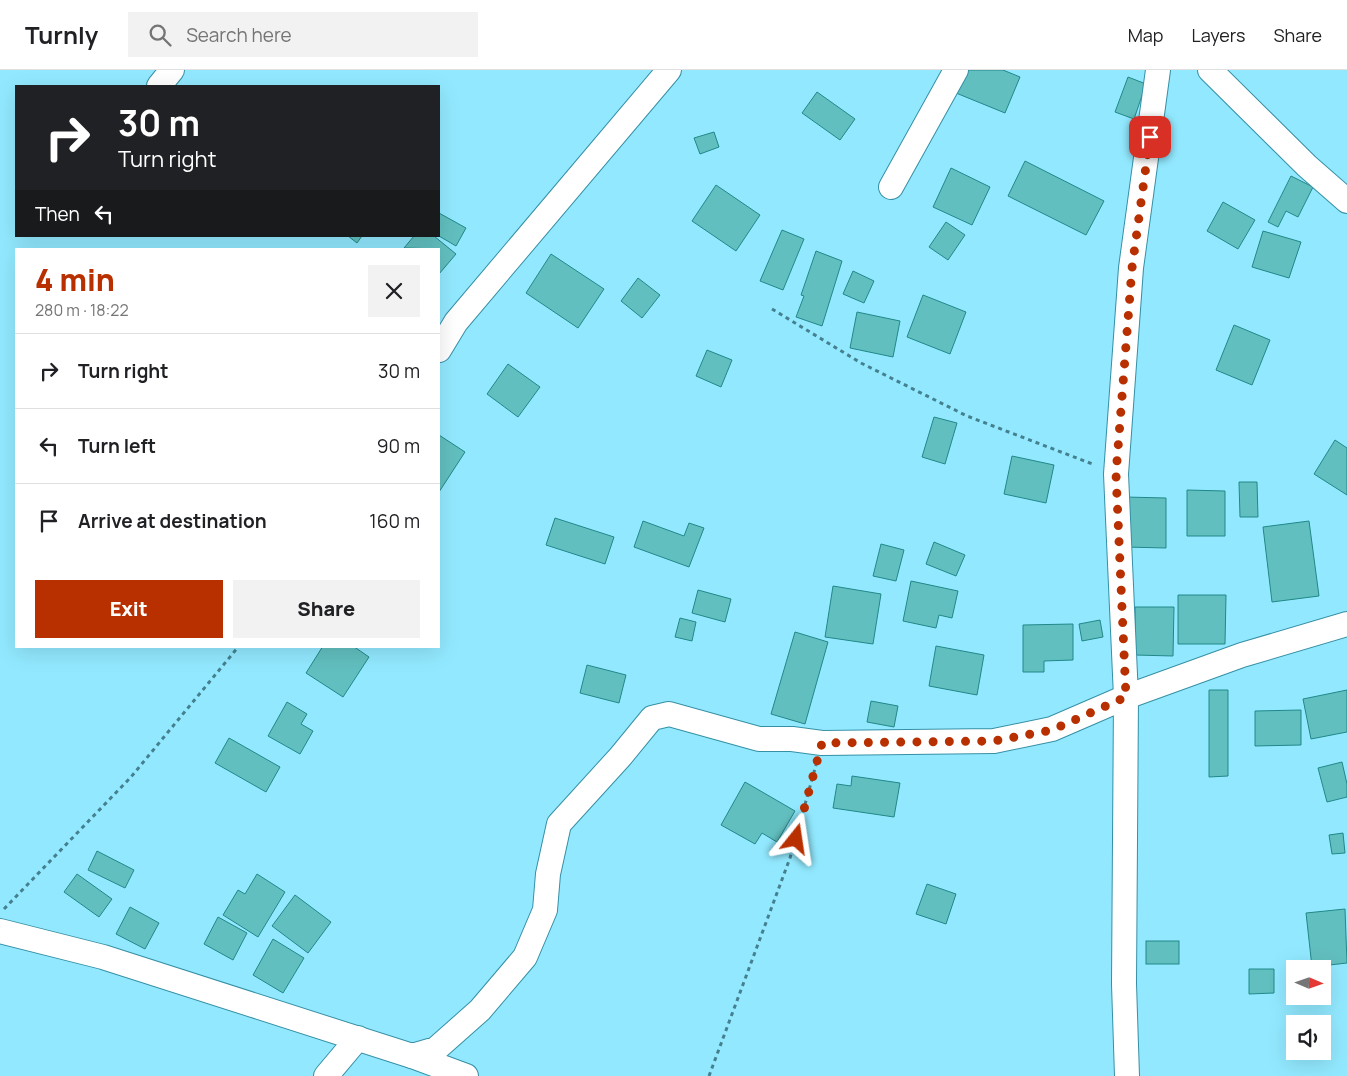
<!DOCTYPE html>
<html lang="en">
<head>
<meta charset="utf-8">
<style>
  :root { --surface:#fff; --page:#f2f2f2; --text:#202124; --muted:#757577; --line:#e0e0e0; --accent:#b93000 }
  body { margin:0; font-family:Manrope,sans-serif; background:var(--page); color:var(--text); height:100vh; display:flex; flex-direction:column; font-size:19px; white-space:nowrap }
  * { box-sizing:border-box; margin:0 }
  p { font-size:16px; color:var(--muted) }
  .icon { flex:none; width:28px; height:28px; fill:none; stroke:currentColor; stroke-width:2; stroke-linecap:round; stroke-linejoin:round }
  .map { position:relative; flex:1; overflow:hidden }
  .panel { position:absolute; left:15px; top:178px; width:425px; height:400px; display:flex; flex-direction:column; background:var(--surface); border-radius:0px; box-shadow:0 5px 20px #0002 }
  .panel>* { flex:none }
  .guide { position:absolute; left:15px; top:15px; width:425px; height:152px; border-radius:0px; box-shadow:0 5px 20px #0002; background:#202124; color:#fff; overflow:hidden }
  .needle { width:32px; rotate:92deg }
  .controls { position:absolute; left:1286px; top:890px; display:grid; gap:10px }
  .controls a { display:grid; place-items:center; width:45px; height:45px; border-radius:0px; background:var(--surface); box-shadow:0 5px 20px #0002; font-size:25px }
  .pin { position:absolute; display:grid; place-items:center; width:42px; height:42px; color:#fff; margin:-21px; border-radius:10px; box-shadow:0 2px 8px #0006 }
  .me { position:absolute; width:55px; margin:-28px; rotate:15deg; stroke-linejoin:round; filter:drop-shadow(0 0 4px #0008) }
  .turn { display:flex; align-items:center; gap:18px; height:105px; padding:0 20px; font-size:22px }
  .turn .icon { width:65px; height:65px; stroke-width:2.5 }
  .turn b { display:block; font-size:35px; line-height:42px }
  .then { display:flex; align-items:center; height:48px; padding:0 20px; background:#0003; gap:10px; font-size:19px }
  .round { display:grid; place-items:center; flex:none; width:52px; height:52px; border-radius:0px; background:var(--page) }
  .headline { display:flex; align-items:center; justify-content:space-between; height:85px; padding:0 20px }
  h1 { font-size:30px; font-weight:800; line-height:38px; color:var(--accent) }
  .button { display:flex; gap:10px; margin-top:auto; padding:10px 20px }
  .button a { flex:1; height:58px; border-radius:0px; background:var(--accent); color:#fff; font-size:20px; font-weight:800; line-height:58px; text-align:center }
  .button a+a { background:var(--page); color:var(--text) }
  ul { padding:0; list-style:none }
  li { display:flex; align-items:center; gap:15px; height:75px; padding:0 20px; border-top:1px solid var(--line) }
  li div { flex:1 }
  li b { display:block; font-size:19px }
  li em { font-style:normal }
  header { display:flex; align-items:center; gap:30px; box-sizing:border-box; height:70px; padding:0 25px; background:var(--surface); border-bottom:1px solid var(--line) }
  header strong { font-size:24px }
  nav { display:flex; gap:28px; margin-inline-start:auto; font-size:18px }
  .search { width:350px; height:45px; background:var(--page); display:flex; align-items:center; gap:12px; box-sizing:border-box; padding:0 18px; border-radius:0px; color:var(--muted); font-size:19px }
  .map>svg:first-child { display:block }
</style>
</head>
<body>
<header>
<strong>Turnly</strong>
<div class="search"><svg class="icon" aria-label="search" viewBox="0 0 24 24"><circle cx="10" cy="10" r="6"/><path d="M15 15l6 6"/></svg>Search here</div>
<nav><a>Map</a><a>Layers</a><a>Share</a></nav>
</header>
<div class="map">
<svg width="1347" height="1006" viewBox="0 0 1347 1006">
  <rect width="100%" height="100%" fill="#92e9ff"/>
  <g fill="#62bfbf" stroke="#218889">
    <path d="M965 0H1003L1020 7 1005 43 956 23Z"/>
    <path d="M1128 7 1146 14 1134 49 1115 42Z"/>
    <path d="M817 22 855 49 840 70 802 43Z"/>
    <path d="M714 62 719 77 700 84 694 68Z"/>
    <path d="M1025 91 1104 131 1086 165 1008 126Z"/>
    <path d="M951 98 990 117 972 155 933 137Z"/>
    <path d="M1291 106 1313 117 1298 147 1286 141 1278 157 1268 152Z"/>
    <path d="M716 115 760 145 736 181 692 151Z"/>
    <path d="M1223 132 1255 150 1238 179 1207 161Z"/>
    <path d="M439 143 466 158 456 176 439 166Z"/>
    <path d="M946 152 965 165 948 190 929 177Z"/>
    <path d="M782 160 804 169 783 220 760 211Z"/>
    <path d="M1263 161 1301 172 1289 208 1252 197Z"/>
    <path d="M348 166H362L357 173Z"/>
    <path d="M414 166H434L456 184 439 204V179L404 178Z"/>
    <path d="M816 181 842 191 822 256 796 247 804 226 801 225Z"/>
    <path d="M551 184 604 219 578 258 526 223Z"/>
    <path d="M853 201 874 211 864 233 843 224Z"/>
    <path d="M638 208 660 225 642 248 621 231Z"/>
    <path d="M923 225 966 242 950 284 907 267Z"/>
    <path d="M857 242 900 251 893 287 850 278Z"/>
    <path d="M1234 255 1270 270 1252 315 1216 300Z"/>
    <path d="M707 280 732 290 721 317 696 306Z"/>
    <path d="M508 294 540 317 518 347 487 324Z"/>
    <path d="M934 347 957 353 945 394 922 387Z"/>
    <path d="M439 365 465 382 439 422Z"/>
    <path d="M1335 370 1347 378V425L1314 404Z"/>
    <path d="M1012 386 1054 395 1046 433 1004 424Z"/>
    <path d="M1239 412H1257L1258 447H1240Z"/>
    <path d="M1187 420 1225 421V466H1187Z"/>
    <path d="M1125 427 1166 428V478L1125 477Z"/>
    <path d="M555 448 614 467 605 494 546 475Z"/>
    <path d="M643 451 684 466 689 453 704 458 689 497 634 477Z"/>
    <path d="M1309 451 1319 526 1272 532 1263 457Z"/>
    <path d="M934 472 965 485 956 506 926 494Z"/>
    <path d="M881 474 904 480 896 511 873 506Z"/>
    <path d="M911 511 958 521 952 548 939 545 936 558 903 551Z"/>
    <path d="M833 516 881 524 873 574 825 567Z"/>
    <path d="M698 520 731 529 725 552 692 543Z"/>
    <path d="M1178 525H1226L1225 574H1178Z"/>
    <path d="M1135 537H1174L1173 586 1135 585Z"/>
    <path d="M680 548 696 552 692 571 675 567Z"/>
    <path d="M1100 550 1103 567 1082 571 1079 554Z"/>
    <path d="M1073 554V590L1044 591V602H1023V555Z"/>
    <path d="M795 562 828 572 805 654 771 644Z"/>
    <path d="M323 576H353L369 587 343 627 306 603Z"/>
    <path d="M936 576 984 585 977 625 929 616Z"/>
    <path d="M587 595 626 605 619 633 580 623Z"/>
    <path d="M1209 620H1228V706L1209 707Z"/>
    <path d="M1347 620V662L1311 669 1303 629Z"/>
    <path d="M871 631 898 636 894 657 867 652Z"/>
    <path d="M287 632 307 644 301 654 313 661 300 684 268 666Z"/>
    <path d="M1301 640V675L1255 676V641Z"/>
    <path d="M229 668 280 697 266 722 215 693Z"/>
    <path d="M1342 692 1347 714V727L1327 732 1318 698Z"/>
    <path d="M852 706 900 713 894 747 833 738 837 714 851 716Z"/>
    <path d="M745 712 795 741 777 772 762 763 755 774 721 755Z"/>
    <path d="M1343 763 1345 783 1332 784 1329 765Z"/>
    <path d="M97 781 134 800 125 818 88 800Z"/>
    <path d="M77 804 112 829 99 847 64 822Z"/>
    <path d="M257 804 285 822 258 867 223 845 238 820 245 824Z"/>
    <path d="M927 814 956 824 946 854 916 844Z"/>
    <path d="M295 825 331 852 308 883 272 856Z"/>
    <path d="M130 837 159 853 145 879 116 864Z"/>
    <path d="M1345 839 1347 893 1312 897 1306 843Z"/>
    <path d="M218 847 247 863 233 890 204 874Z"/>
    <path d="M273 869 304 888 283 923 253 905Z"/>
    <rect x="1146" y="871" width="33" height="23"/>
    <path d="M1249 899H1274V923L1249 924Z"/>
  </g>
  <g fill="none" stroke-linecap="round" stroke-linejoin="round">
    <g stroke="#3690a5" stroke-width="26">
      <g id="minor">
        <path d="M1210 0 1307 96 1347 131"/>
        <path d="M159 16 172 0"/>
        <path d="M891 117 956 0"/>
        <path d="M439 280 456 252 669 0"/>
        <path d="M0 861 103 887 412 986 436 979 480 940 525 887 545 840 548 804 559 754 620 687 652 648 669 644 759 669H792L822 673 994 671 1052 659 1126 627 1242 585 1347 554"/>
        <path d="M412 986 466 1006"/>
        <path d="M326 1006 358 968"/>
        <path d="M1127 1006 1124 914 1126 627 1116 404 1131 198 1158 0"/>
      </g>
    </g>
    <g stroke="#45808f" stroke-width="3" stroke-dasharray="4 4" stroke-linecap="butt">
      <path d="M772 239 861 293 967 346 1095 395"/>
      <path d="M4 839 131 707 239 576"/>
      <path d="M709 1006 790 788 816 695"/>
    </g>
    <use href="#minor" stroke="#fff" stroke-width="24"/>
  </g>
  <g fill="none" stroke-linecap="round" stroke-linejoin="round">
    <path stroke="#b93000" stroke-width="9" stroke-dasharray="0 16.2" d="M796 769 822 673 994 671 1052 660 1126 627 1116 404 1132 198 1150 67"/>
  </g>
</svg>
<div class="controls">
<a><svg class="needle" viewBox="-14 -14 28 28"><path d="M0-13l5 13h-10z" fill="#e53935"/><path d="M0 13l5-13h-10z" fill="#757577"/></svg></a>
<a><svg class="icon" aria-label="sound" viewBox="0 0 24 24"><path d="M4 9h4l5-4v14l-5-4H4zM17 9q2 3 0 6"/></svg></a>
</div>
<div class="pin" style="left:1150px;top:67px;background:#d93025"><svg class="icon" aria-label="arrive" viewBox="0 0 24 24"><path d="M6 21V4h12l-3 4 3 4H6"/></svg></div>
<svg class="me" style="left:796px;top:769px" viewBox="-20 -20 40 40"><path d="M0-17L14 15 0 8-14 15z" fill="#b93000" stroke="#fff" stroke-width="4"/></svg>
<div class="guide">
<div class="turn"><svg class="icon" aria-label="right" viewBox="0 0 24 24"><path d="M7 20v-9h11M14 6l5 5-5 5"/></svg><div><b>30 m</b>Turn right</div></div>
<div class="then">Then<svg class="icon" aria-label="left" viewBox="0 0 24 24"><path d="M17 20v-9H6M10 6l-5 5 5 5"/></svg></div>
</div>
<section class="panel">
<div class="headline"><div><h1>4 min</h1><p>280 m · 18:22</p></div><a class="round"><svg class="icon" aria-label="close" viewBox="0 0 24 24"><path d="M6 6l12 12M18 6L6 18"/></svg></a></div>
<ul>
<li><svg class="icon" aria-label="right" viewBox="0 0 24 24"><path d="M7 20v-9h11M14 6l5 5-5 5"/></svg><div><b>Turn right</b></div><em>30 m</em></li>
<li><svg class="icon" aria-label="left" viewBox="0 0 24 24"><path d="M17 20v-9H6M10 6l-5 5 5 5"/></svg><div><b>Turn left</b></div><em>90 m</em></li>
<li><svg class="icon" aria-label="arrive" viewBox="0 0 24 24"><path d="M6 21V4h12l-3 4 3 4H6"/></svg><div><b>Arrive at destination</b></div><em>160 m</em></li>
</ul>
<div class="button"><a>Exit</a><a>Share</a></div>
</section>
</div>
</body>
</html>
